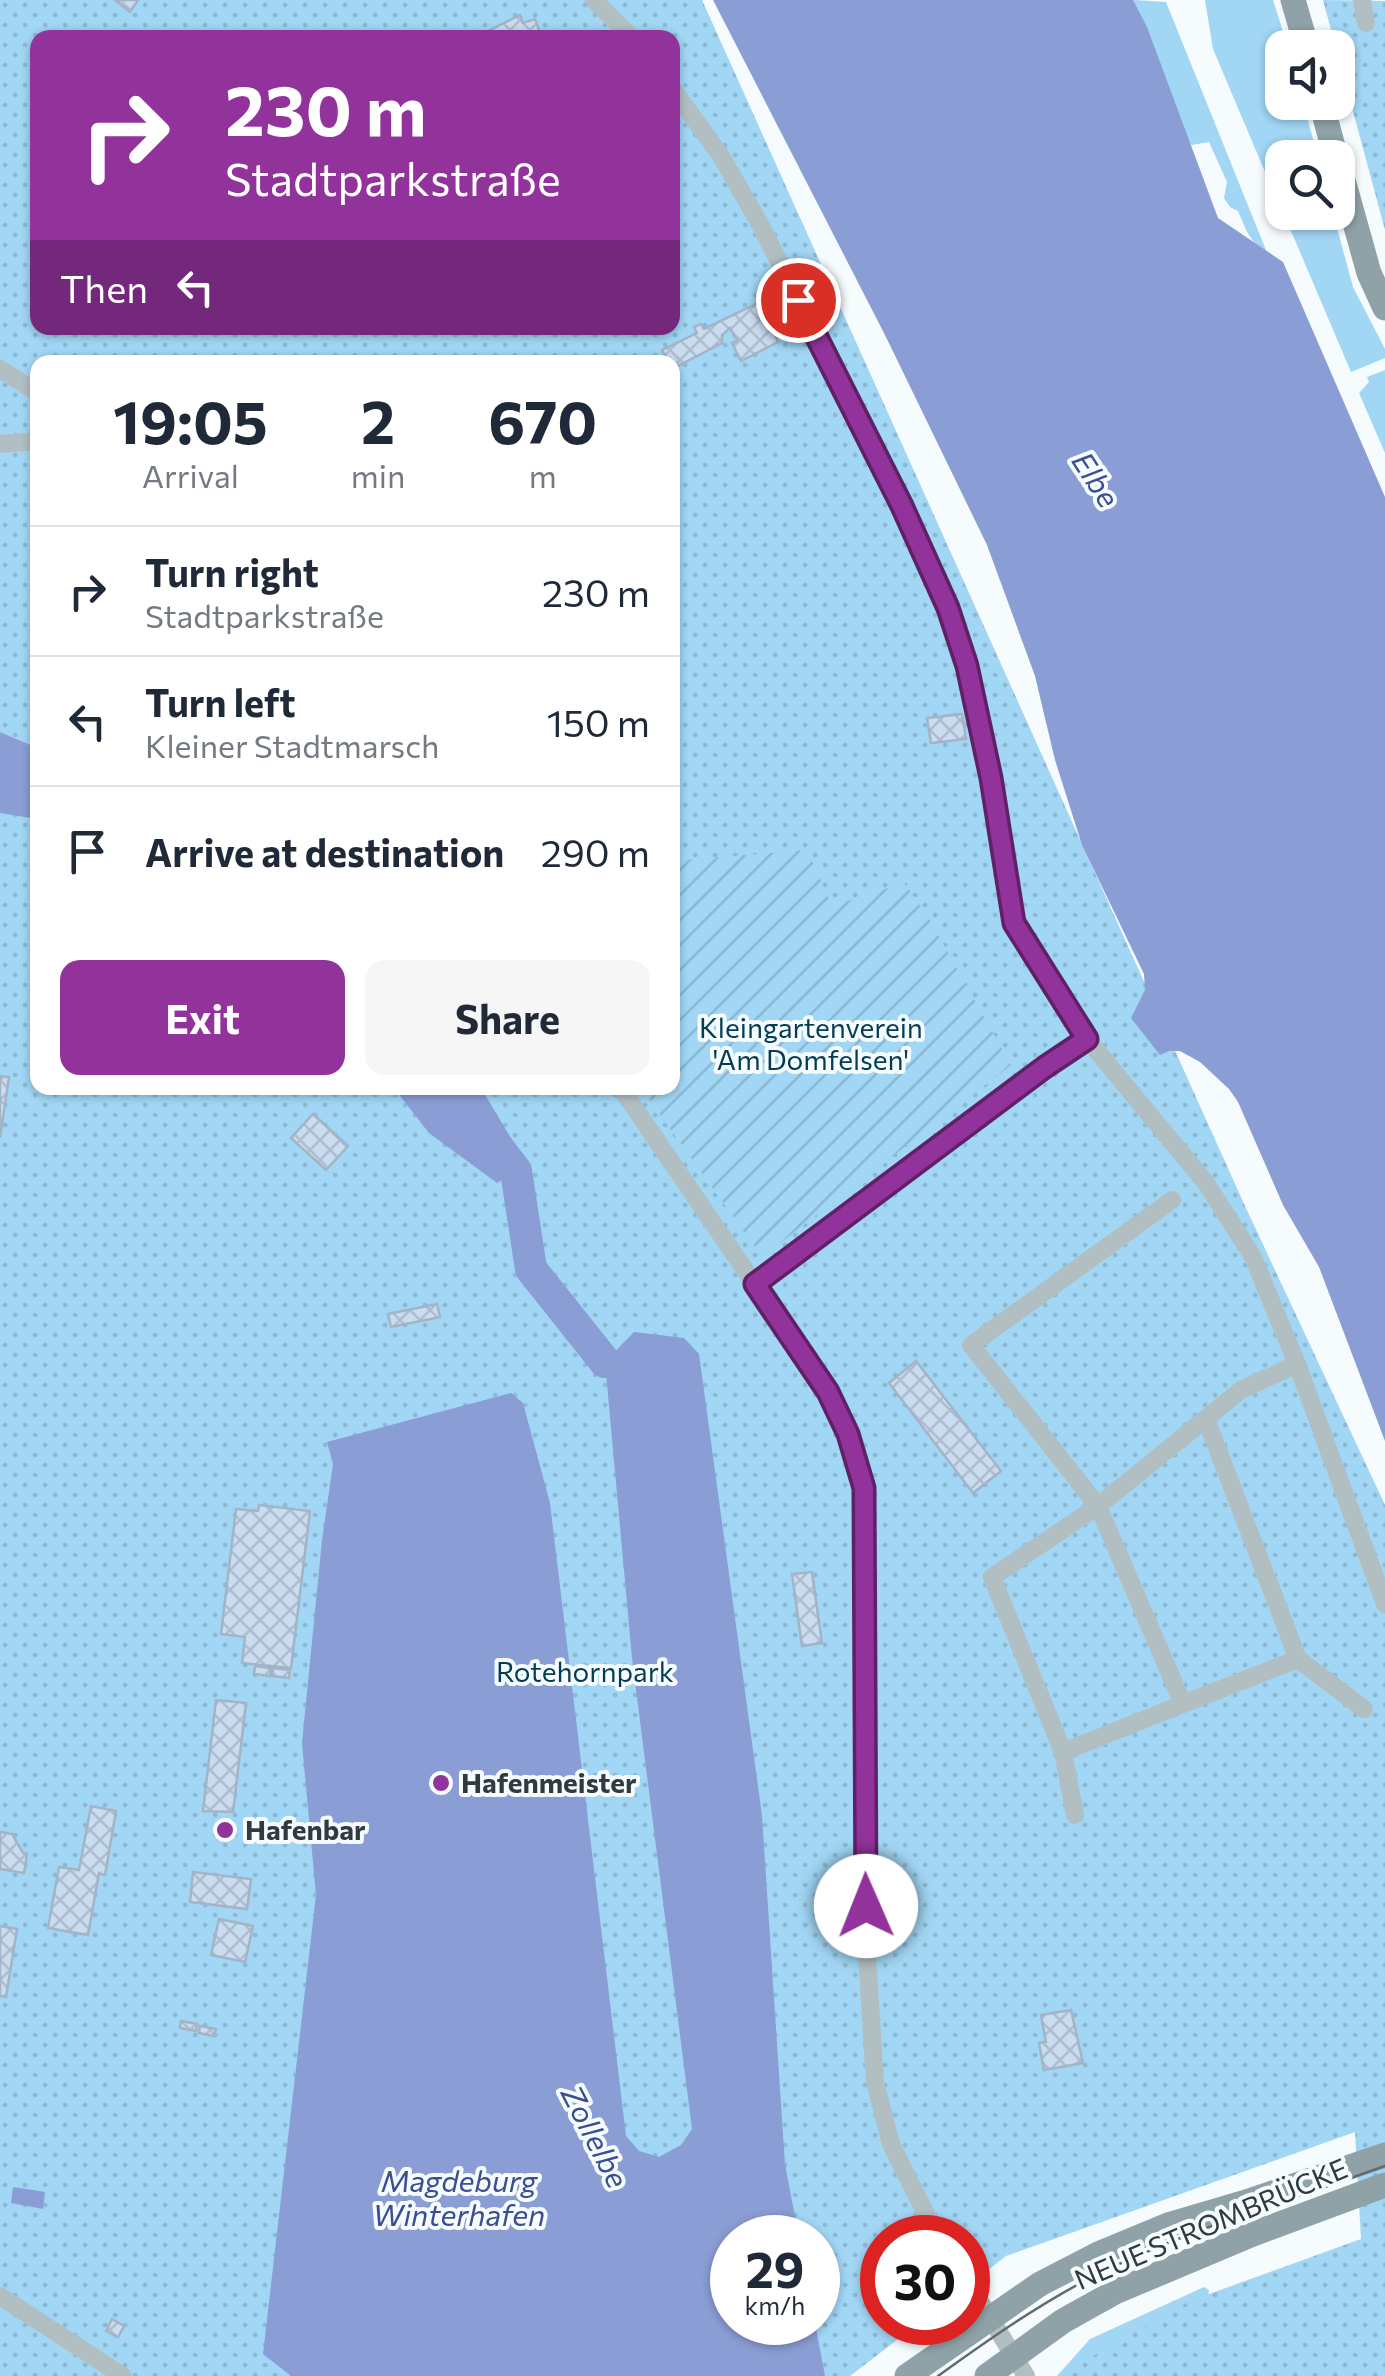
<!DOCTYPE html>
<html lang="en">
<head>
<meta charset="utf-8">
<style>
  :root { --surface:#fff; --page:#f6f6f7; --text:#1f2937; --muted:#747a83; --line:#e0e1e3; --accent:#92329b }
  body { margin:0; font-family:Commissioner,sans-serif; background:var(--page); color:var(--text); height:100vh; display:flex; flex-direction:column; font-size:38px; white-space:nowrap }
  * { box-sizing:border-box; margin:0 }
  p { font-size:32px; color:var(--muted) }
  .icon { flex:none; width:55px; height:55px; fill:none; stroke:currentColor; stroke-width:2; stroke-linecap:round; stroke-linejoin:round }
  .map { position:relative; flex:1; overflow:hidden }
  .details { position:absolute; left:30px; top:355px; width:650px; height:740px; display:flex; flex-direction:column; background:var(--surface); border-radius:20px; box-shadow:0 2px 8px #0004 }
  .details>* { flex:none }
  .hud { position:absolute; left:30px; top:30px; width:650px; height:305px; border-radius:20px; box-shadow:0 2px 8px #0004; background:#92329b; color:#fff; overflow:hidden }
  .buttons { position:absolute; left:1265px; top:30px; display:grid; gap:20px }
  .buttons a { display:grid; place-items:center; width:90px; height:90px; border-radius:20px; background:var(--surface); box-shadow:0 2px 8px #0004; font-size:50px }
  .speed { position:absolute; left:710px; top:2215px; display:flex; gap:20px; font-size:50px; font-weight:700; text-align:center }
  .speed>* { display:grid; place-content:center; width:130px; height:130px; border-radius:50%; background:var(--surface); box-shadow:0 2px 8px #0004; line-height:1 }
  .speed small { font-size:25px; font-weight:400 }
  .speed .limit { border:15px solid #d22; background:#fff; color:#111 }
  .pin { position:absolute; display:grid; place-items:center; width:85px; height:85px; color:#fff; margin:-42px; border:5px solid #fff; border-radius:50%; box-shadow:0 2px 10px #0007 }
  .me { position:absolute; width:110px; margin:-55px; rotate:359deg; stroke-linejoin:round; filter:drop-shadow(0 0 8px #0008) }
  .turn { display:flex; align-items:center; gap:35px; height:210px; padding:0 30px; font-size:45px }
  .turn .icon { width:130px; height:130px; stroke-width:2.5 }
  .turn b { display:block; font-size:70px; line-height:85px }
  .then { display:flex; align-items:center; height:95px; padding:0 30px; background:#0003; gap:20px; font-size:38px }
  .eta { display:flex; justify-content:space-evenly; align-items:center; height:170px; text-align:center }
  .eta b { font-size:60px; font-weight:700; line-height:70px }
  .primary-button { display:flex; gap:20px; margin-top:auto; padding:20px 30px }
  .primary-button a { flex:1; height:115px; border-radius:20px; background:var(--accent); color:#fff; font-size:40px; font-weight:700; line-height:115px; text-align:center }
  .primary-button a+a { background:var(--page); color:var(--text) }
  ul { padding:0; list-style:none }
  li { display:flex; align-items:center; gap:30px; height:130px; padding:0 30px; border-top:2px solid var(--line) }
  li div { flex:1 }
  li b { display:block; font-size:38px }
  li em { font-style:normal }
  .map>svg:first-child { display:block }
</style>
</head>
<body>
<div class="map">
<svg width="1385" height="2376" viewBox="0 0 1385 2376">
  <defs>
    <pattern id="park-dots" width="8" height="8" patternUnits="userSpaceOnUse" patternTransform="scale(2.5)"><rect width="8" height="8" fill="#a1d6f4"/><path d="M2 2h.1M6 6h.1" fill="none" stroke="#8bb8d2" stroke-width="1.8" stroke-linecap="round"/></pattern>
    <pattern id="garden-furrows" width="10" height="10" patternUnits="userSpaceOnUse" patternTransform="scale(2.5)"><rect width="10" height="10" fill="#a1d6f4"/><path d="M-1 1l2-2M0 10L10 0M9 11l2-2" fill="none" stroke="#8bb8d2"/></pattern>
    <pattern id="building-cross-hatch" width="8" height="8" patternUnits="userSpaceOnUse" patternTransform="scale(2.5)"><rect width="8" height="8" fill="#cadcf0"/><path d="M0 0l8 8M0 8l8-8" fill="none" stroke="#aebecf"/></pattern>
  </defs>
  <rect width="100%" height="100%" fill="#f6fbfe"/>
  <g fill="#a1d6f4">
    <path d="M1133 0 1166 2 1276 275 1247 232 1238 211 1230 207 1224 198 1227 182 1209 142 1192 145 1180 141Z"/>
    <path d="M1205 0H1273L1288 47 1282 48V102L1303 103 1318 157 1282 158V212L1213 49Z"/>
    <path d="M1283 212 1333 213 1353 287 1385 349V358L1351 372Z"/>
    <path d="M1385 370V453L1359 393 1369 382 1367 377Z"/>
    <path d="M1204 2287 1209 2290 1205 2318 1187 2376H1057L1090 2339Z"/>
  </g>
  <g fill="url(#park-dots)" fill-rule="evenodd">
    <path d="M0 0H702L1245 1206 1385 1505V2376H1064L1063 2373 1190 2301 1361 2239 1355 2132 1006 2256 968 2286V2238H882V2322L919 2323 850 2376H0ZM38 38H672V328H38ZM38 362H672V1088H38ZM732 2238H818V2322H732Z"/>
    <path d="M1323 0 1385 1V230Z"/>
  </g>
  <path fill="url(#garden-furrows)" d="M807 850 832 906 904 883 928 917 1011 1065 762 1257 641 1088H672L673 861Z"/>
  <g fill="#8a9dd4">
    <path d="M713 0H1133L1147 27 1218 218 1283 262 1385 497V1441L1319 1267 1283 1205 1238 1102 1229 1089 1200 1062 1180 1051H1169L1160 1055 1131 1018 1145 990 1144 974 1082 845 1055 760 1035 676 987 545 885 335Z"/>
    <path d="M0 732 37 748V819L0 813Z"/>
    <path d="M394 1088H481L518 1150 516 1171 497 1183 429 1133Z"/>
    <path d="M634 1332 684 1338 699 1354 762 1816 785 2165 799 2237 732 2238V2322L815 2323 825 2376H291L263 2354 316 1895 302 1743 322 1540 333 1464 327 1442 511 1393 523 1403 550 1503 626 2136 639 2151 659 2157 681 2145 692 2129 632 1658 605 1362Z"/>
    <path d="M13 2187 45 2192 43 2209 11 2203Z"/>
  </g>
  <g fill="none" stroke-linecap="round" stroke-linejoin="round">
    <path stroke="#8a9dd4" stroke-width="32" d="M453 1088 516 1171 531 1269 605 1362"/>
  </g>
  <g fill="url(#building-cross-hatch)" stroke="#a3b4c7" stroke-width="2.5">
    <path d="M115 0H138L130 12Z"/>
    <path d="M520 15 523 23 535 19 542 38H474Z"/>
    <path d="M760 302 778 342 741 361 732 343 737 341 730 328 722 335V343L672 369V362H668L662 350 697 333 694 327 701 324 704 329Z"/>
    <path d="M962 714 966 739 931 743 927 718Z"/>
    <path d="M0 1076 9 1077 0 1138Z"/>
    <path d="M313 1114 348 1146 326 1170 291 1138Z"/>
    <path d="M437 1304 440 1317 391 1327 388 1314Z"/>
    <path d="M916 1361 1001 1471 973 1493 889 1383Z"/>
    <path d="M259 1505 310 1511 291 1668 242 1663 245 1637 221 1634 236 1509 258 1511Z"/>
    <path d="M812 1572 822 1643 802 1646 792 1574Z"/>
    <path d="M255 1666 271 1668 270 1676 254 1674Z"/>
    <path d="M273 1668 290 1670 289 1678 272 1676Z"/>
    <path d="M216 1700 246 1703 233 1812 203 1811Z"/>
    <path d="M91 1806 116 1811 105 1875 99 1873 88 1935 48 1928 59 1867 79 1870Z"/>
    <path d="M220 1821 231 1822 230 1840 218 1839Z"/>
    <path d="M0 1832 12 1834 23 1853 27 1854 24 1873 0 1869Z"/>
    <path d="M193 1872 251 1879 247 1909 190 1902Z"/>
    <path d="M219 1919 253 1926 245 1962 211 1955Z"/>
    <path d="M0 1926 17 1929 6 1997 0 1996Z"/>
    <path d="M1071 2010 1083 2063 1044 2070 1039 2043 1046 2042 1041 2015Z"/>
    <path d="M181 2021 197 2024 196 2031 180 2028Z"/>
    <path d="M200 2026 216 2029 214 2036 199 2033Z"/>
    <path d="M112 2319 124 2326 118 2337 106 2331Z"/>
  </g>
  <g fill="none" stroke-linecap="round" stroke-linejoin="round">
    <g stroke="#b2bfc2" stroke-width="18">
      <path d="M594 0 632 38"/>
      <path d="M1362 0 1366 23"/>
      <path d="M672 88 721 156 761 226 902 506 948 608 967 665 991 778 1014 923 1087 1039 1206 1183 1253 1257 1297 1364 1385 1604"/>
      <path d="M0 369 38 393"/>
      <path d="M0 444 38 441"/>
      <path d="M621 1088 828 1392 848 1434 863 1489 866 1938 875 2082 891 2144 938 2238"/>
      <path d="M1172 1200 971 1345 1098 1506 1183 1704 1298 1659 1364 1709"/>
      <path d="M755 1284 1035 1074 1087 1039"/>
      <path d="M1206 1419 1298 1659"/>
      <path d="M1063 1752 1183 1704"/>
      <path d="M1075 1815 1063 1752 992 1577 1098 1506 1241 1390 1297 1364"/>
      <path d="M968 2282 1026 2376"/>
      <path d="M0 2296 123 2376"/>
    </g>
    <g stroke="#8fa2a7" stroke-width="25">
      <path d="M1293 0 1307 48"/>
      <path d="M1321 102 1336 158"/>
      <path d="M1338 162 1369 273 1385 308"/>
      <path d="M907 2376 1040 2284 1098 2254 1168 2225 1246 2202 1385 2155"/>
      <path d="M987 2376 1063 2321 1115 2292 1253 2234 1385 2185"/>
    </g>
    <path stroke="#616a6f" stroke-width="2.5" d="M938 2376C988 2340 1038 2305 1092 2277 1185 2230 1288 2201 1385 2166"/>
  </g>
  <g fill="none" stroke-linecap="round" stroke-linejoin="round">
    <g stroke="#5f2065" stroke-width="25">
      <path id="route" d="M798 300 902 506 948 608 967 666 991 778 1014 923 1087 1039 1045 1067 755 1284 828 1392 848 1434 864 1488 866 1906"/>
    </g>
    <use href="#route" stroke="#92329b" stroke-width="18"/>
  </g>
  <g fill="#92329b" stroke="#f6fbfe" stroke-width="4">
    <circle cx="441" cy="1783" r="10"/>
    <circle cx="225" cy="1830" r="10"/>
  </g>
  <g text-anchor="middle" stroke-width="8" stroke-linejoin="round" paint-order="stroke">
    <g font-size="28" fill="#023d55" stroke="#f6fbfe">
      <text x="811" y="1038">Kleingartenverein<tspan x="811" dy="32">'Am Domfelsen'</tspan></text>
      <text x="585" y="1682">Rotehornpark</text>
    </g>
    <g font-size="28" font-weight="bold" fill="#303a3f" stroke="#f6fbfe" text-anchor="start">
      <text x="461" y="1793">Hafenmeister</text>
      <text x="245" y="1840">Hafenbar</text>
    </g>
    <g font-size="28" fill="#303a3f" stroke="#f6fbfe">
      <text transform="translate(1211 2224) rotate(-23)" y="10">NEUE STROMBRÜCKE</text>
    </g>
    <g font-size="30" font-style="italic" fill="#3b4e93" stroke="#f6fbfe">
      <text transform="translate(1095 480) rotate(57)" y="10">Elbe</text>
      <text transform="translate(594 2137) rotate(63)" y="10">Zollelbe</text>
      <text x="459" y="2192">Magdeburg<tspan x="459" dy="34">Winterhafen</tspan></text>
    </g>
  </g>
</svg>
<div class="buttons">
<a><svg class="icon" aria-label="sound" viewBox="0 0 24 24"><path d="M4 9h4l5-4v14l-5-4H4zM17 9q2 3 0 6"/></svg></a>
<a><svg class="icon" aria-label="search" viewBox="0 0 24 24"><circle cx="10" cy="10" r="6"/><path d="M15 15l6 6"/></svg></a>
</div>
<div class="speed"><div>29<small>km/h</small></div><div class="limit">30</div></div>
<div class="pin" style="left:798px;top:300px;background:#d93025"><svg class="icon" aria-label="arrive" viewBox="0 0 24 24"><path d="M6 21V4h12l-3 4 3 4H6"/></svg></div>
<svg class="me" style="left:866px;top:1906px" viewBox="-20 -20 40 40"><circle r="19" fill="#fff"/><path d="M0-13L10 11 0 6-10 11z" fill="#92329b"/></svg>
<div class="hud">
<div class="turn"><svg class="icon" aria-label="right" viewBox="0 0 24 24"><path d="M7 20v-9h11M14 6l5 5-5 5"/></svg><div><b>230 m</b>Stadtparkstraße</div></div>
<div class="then">Then<svg class="icon" aria-label="left" viewBox="0 0 24 24"><path d="M17 20v-9H6M10 6l-5 5 5 5"/></svg></div>
</div>
<section class="details">
<div class="eta">
<div><b>19:05</b><p>Arrival</p></div>
<div><b>2</b><p>min</p></div>
<div><b>670</b><p>m</p></div>
</div>
<ul>
<li><svg class="icon" aria-label="right" viewBox="0 0 24 24"><path d="M7 20v-9h11M14 6l5 5-5 5"/></svg><div><b>Turn right</b><p>Stadtparkstraße</p></div><em>230 m</em></li>
<li><svg class="icon" aria-label="left" viewBox="0 0 24 24"><path d="M17 20v-9H6M10 6l-5 5 5 5"/></svg><div><b>Turn left</b><p>Kleiner Stadtmarsch</p></div><em>150 m</em></li>
<li><svg class="icon" aria-label="arrive" viewBox="0 0 24 24"><path d="M6 21V4h12l-3 4 3 4H6"/></svg><div><b>Arrive at destination</b></div><em>290 m</em></li>
</ul>
<div class="primary-button"><a>Exit</a><a>Share</a></div>
</section>
</div>
</body>
</html>
